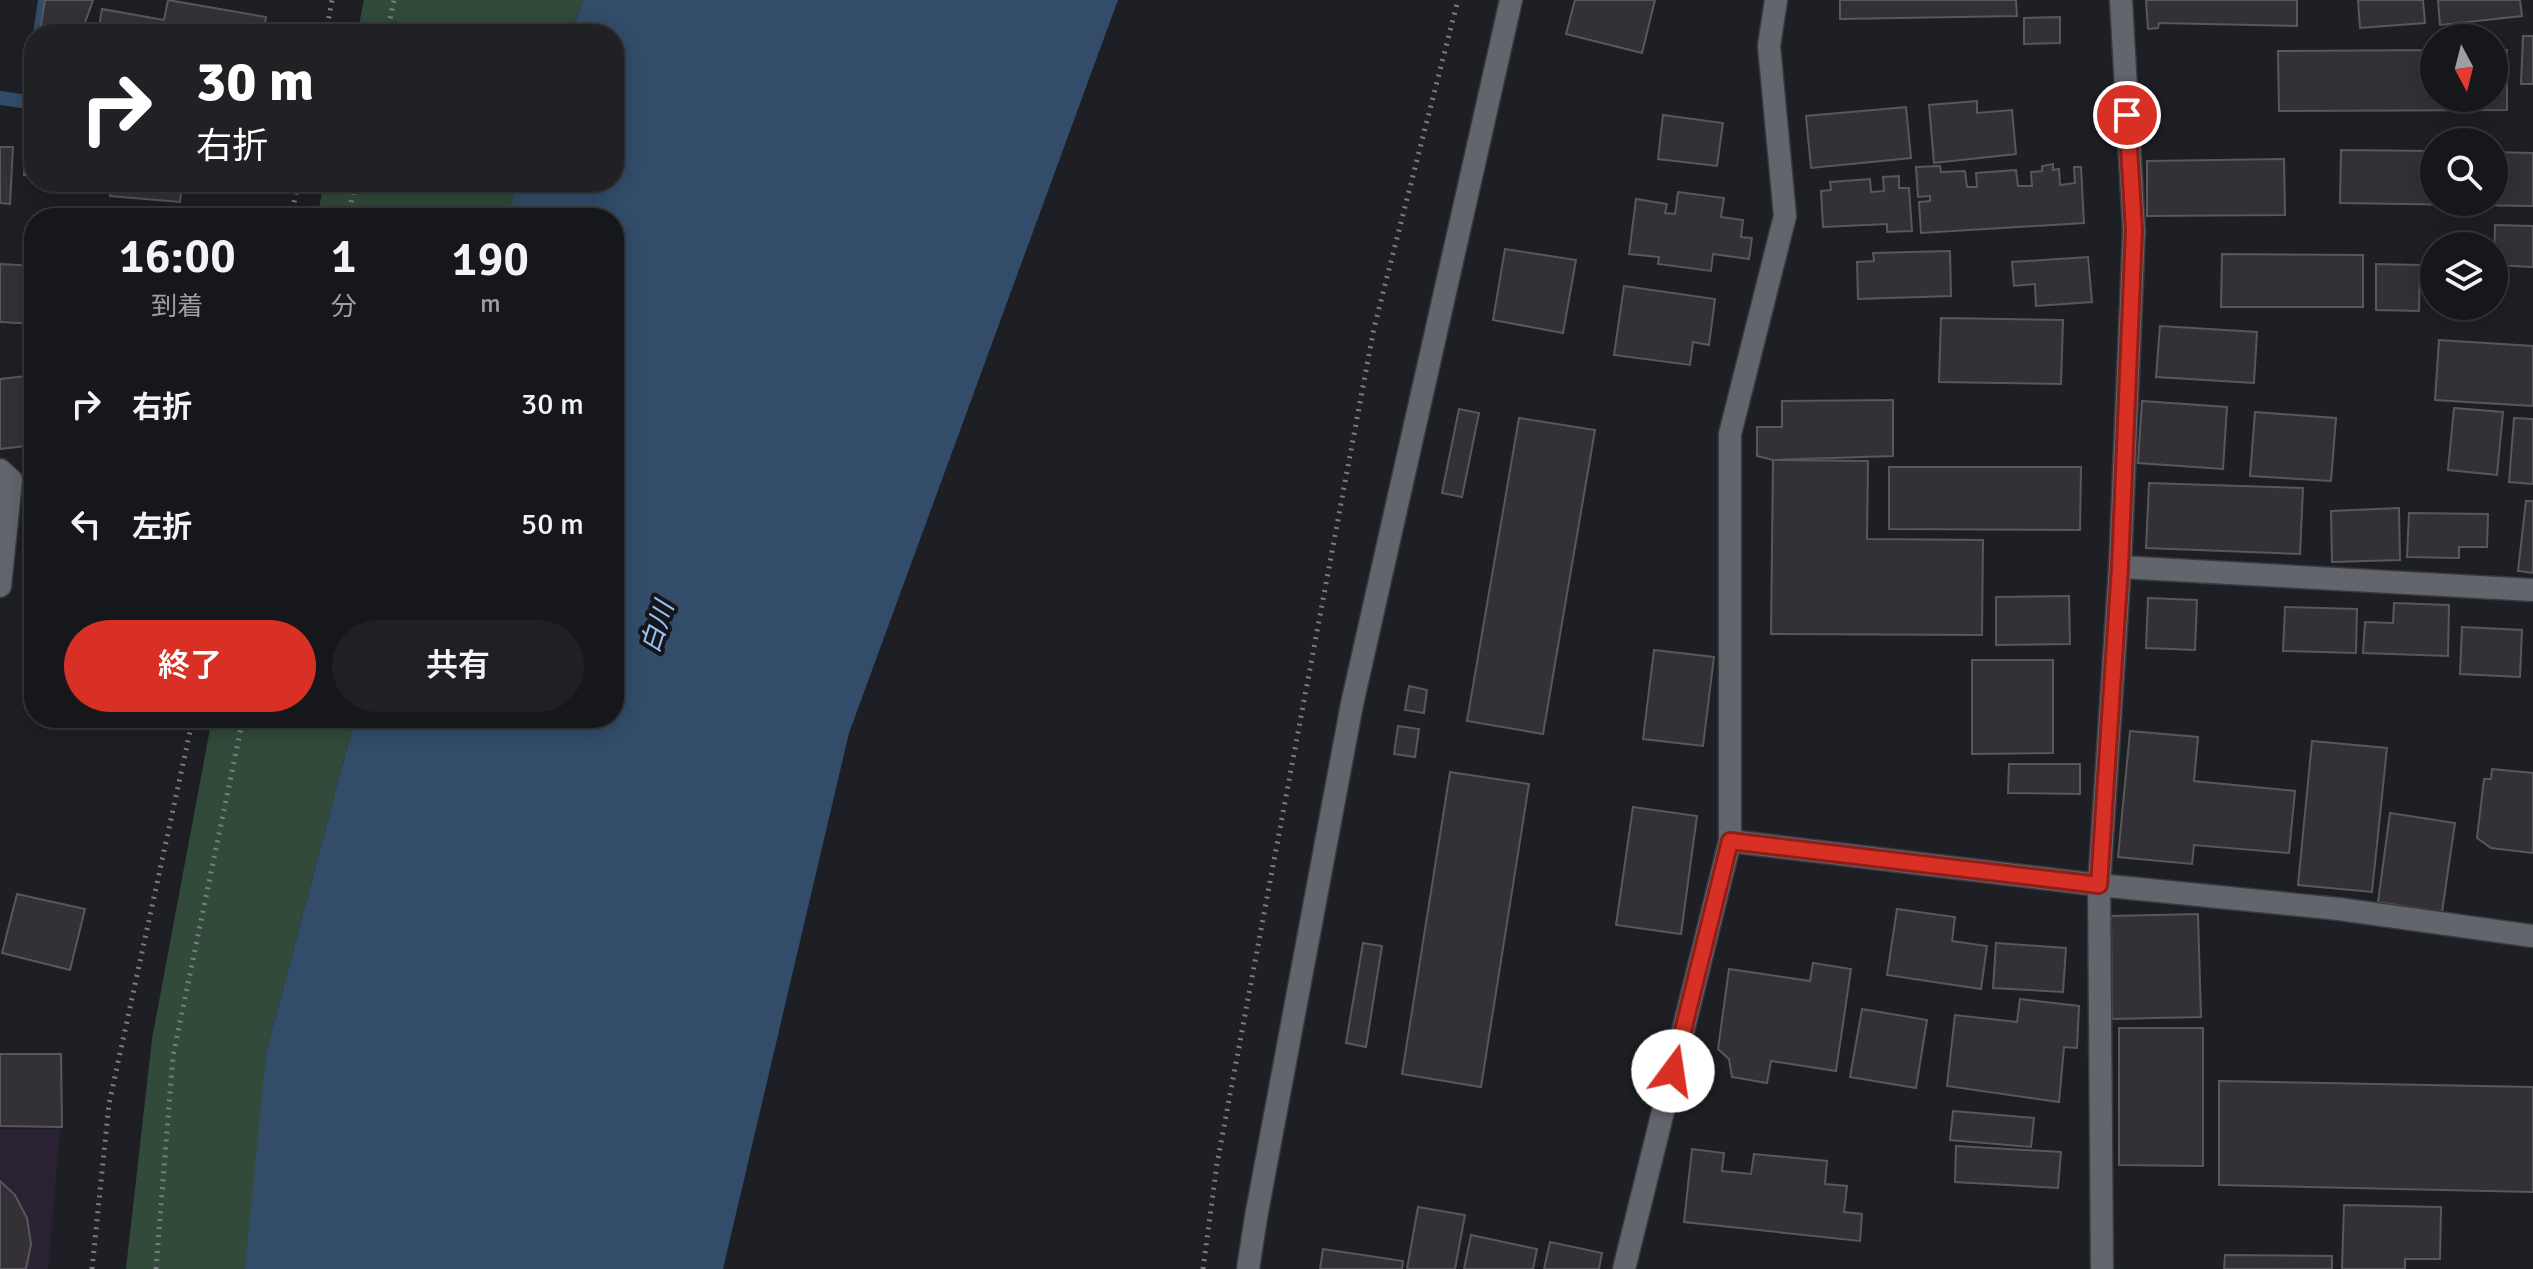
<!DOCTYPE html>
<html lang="ja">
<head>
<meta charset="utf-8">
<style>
  :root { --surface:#16171b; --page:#1f2024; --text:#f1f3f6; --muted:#9e9fa3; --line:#35363a; --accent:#d93025 }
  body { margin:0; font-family:Signika,"Noto Sans JP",sans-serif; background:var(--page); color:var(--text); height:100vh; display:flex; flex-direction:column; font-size:30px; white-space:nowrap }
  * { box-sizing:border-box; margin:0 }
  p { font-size:26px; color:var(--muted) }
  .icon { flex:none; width:44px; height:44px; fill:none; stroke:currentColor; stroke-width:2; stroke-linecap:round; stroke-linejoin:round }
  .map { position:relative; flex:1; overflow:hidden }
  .sheet { position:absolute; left:24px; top:208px; width:600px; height:520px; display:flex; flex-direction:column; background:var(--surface); border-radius:32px; box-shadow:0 4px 20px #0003,0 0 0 2px var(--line) }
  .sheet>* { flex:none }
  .banner { position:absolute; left:24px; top:24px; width:600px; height:168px; border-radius:32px; box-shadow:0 4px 20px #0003,0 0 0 2px var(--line); background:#202124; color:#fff; overflow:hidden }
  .needle { width:52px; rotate:173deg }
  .controls { position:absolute; left:2420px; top:24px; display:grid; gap:16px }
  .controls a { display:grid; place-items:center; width:88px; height:88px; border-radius:50%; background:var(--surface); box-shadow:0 4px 20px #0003,0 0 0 2px var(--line); font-size:40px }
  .pin { position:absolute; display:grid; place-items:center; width:68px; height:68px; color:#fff; margin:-34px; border:4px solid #fff; border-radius:50%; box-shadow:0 2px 8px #0007 }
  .me { position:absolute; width:88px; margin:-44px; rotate:14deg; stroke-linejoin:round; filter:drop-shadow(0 0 6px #0008) }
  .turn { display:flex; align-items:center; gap:28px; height:168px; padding:0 40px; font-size:36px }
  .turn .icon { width:104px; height:104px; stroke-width:2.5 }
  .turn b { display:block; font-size:56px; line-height:68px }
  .eta { display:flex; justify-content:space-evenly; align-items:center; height:136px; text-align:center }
  .eta b { font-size:48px; font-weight:600; line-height:56px }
  .primary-button { display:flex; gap:16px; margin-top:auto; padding:16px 40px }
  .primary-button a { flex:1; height:92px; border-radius:48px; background:var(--accent); color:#fff; font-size:32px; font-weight:600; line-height:92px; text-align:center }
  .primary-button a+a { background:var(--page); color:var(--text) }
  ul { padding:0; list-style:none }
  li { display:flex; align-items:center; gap:24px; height:120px; padding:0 40px }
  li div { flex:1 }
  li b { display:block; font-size:30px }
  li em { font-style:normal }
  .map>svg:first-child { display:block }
</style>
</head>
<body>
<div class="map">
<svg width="2533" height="1269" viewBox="0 0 2533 1269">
  <rect width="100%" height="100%" fill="#1d1f24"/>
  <path fill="#2a2232" d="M0 1129H60L48 1269H0Z"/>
  <g fill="#314a3a">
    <path d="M364 0H583L571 34H357Z"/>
    <path d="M324 182H519L506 218H317Z"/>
    <path d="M212 718H355L266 1053 250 1269H126L152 1039Z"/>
  </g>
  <path fill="#324c69" d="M583 0H1118L849 733 723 1269H245L266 1053 355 718H614V218H506L519 182H614V34H571Z"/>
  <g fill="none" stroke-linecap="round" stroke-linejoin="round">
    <g stroke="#324c69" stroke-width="14">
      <path d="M40 34 45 0"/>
      <path d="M0 98 28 102 34 68"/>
    </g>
  </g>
  <g fill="#333136" stroke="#59575d" stroke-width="2">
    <path d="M45 0H93L81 34 40 31Z"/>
    <path d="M168 0 266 17 263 34H98L102 9 164 20Z"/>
    <path d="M1575 0H1655L1642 53 1566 34Z"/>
    <path d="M1840 0H2016L2017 16 1840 19Z"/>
    <path d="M2146 0H2297V26L2159 23 2158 28 2148 29Z"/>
    <path d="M2358 0H2423L2425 23 2360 28Z"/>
    <path d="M2438 0H2520L2522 16 2440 25Z"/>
    <path d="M2060 17V43L2024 44V18Z"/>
    <path d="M2523 36H2533V84H2521Z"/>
    <path d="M2434 50V98H2494V50H2507V110L2279 111 2278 51Z"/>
    <path d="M1977 101V113L2012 110 2016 154 1934 163 1929 105Z"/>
    <path d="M1906 107 1911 158 1811 168 1806 116Z"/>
    <path d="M1663 115 1723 123 1717 166 1658 159Z"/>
    <path d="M27 137 34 138V176L24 175Z"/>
    <path d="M0 147H13L10 204 0 203Z"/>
    <path d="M2341 150 2434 151V202H2494V152L2533 153V206L2340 203Z"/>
    <path d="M2284 159 2285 215 2147 216V161Z"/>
    <path d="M2053 164V170L2059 169 2060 185 2075 183 2074 167H2081L2084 223 1921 233 1919 202 1930 201V196L1918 197 1916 167 1940 166 1941 172 1965 171 1967 187H1977L1976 173 2016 170 2018 186H2032L2031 172 2042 171V166Z"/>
    <path d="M1899 176V188H1909L1912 231 1887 232V224L1823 227 1821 191 1831 190 1830 182 1870 179 1871 192 1884 191 1883 177Z"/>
    <path d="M112 182H182L180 202 110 196Z"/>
    <path d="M1678 192 1724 198 1721 217 1743 220 1741 237 1752 238 1749 259 1713 254 1711 271 1658 264 1659 257 1629 254 1636 199 1667 204 1665 213 1675 214Z"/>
    <path d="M2495 225 2533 226V267L2494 265Z"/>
    <path d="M1505 249 1576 260 1563 333 1493 320Z"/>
    <path d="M1950 251 1951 296 1858 299 1857 262 1874 261 1873 253Z"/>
    <path d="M2222 254 2363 255V307H2221Z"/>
    <path d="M2088 257 2092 302 2036 306 2035 284 2014 286 2012 262Z"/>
    <path d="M0 264 34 266V324L0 322Z"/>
    <path d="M2376 264 2420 265 2419 311 2376 310Z"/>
    <path d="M1624 286 1715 299 1709 345 1693 342 1690 365 1614 355Z"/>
    <path d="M1941 318 2063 320 2061 384 1939 382Z"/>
    <path d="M2160 326 2257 332 2254 383 2156 377Z"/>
    <path d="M2439 340 2533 346V406L2435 400Z"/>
    <path d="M34 375V445L0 449V379Z"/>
    <path d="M1893 400V456L1773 460 1757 456V427H1782V401Z"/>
    <path d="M2142 401 2227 407 2223 469 2138 463Z"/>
    <path d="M2454 408 2503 412 2497 475 2448 470Z"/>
    <path d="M1459 409 1479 413 1462 497 1442 493Z"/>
    <path d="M2255 412 2336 418 2331 481 2250 476Z"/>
    <path d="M1519 418 1595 430 1543 734 1467 721Z"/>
    <path d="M2514 418 2533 419V484L2509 482Z"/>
    <path d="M1773 460 1868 461 1867 539 1983 540 1982 635 1771 634Z"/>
    <path d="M1889 467H2081L2080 530 1889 529Z"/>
    <path d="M2149 483 2303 488 2300 554 2146 548Z"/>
    <path d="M2526 501H2533V573L2518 571Z"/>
    <path d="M2399 508 2400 560 2332 562 2331 511Z"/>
    <path d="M2409 513 2488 514 2487 547H2459V558L2407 557Z"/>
    <path d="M2069 596 2070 644 1996 645V597Z"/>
    <path d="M2148 598 2197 600 2195 650 2146 648Z"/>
    <path d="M2394 603 2449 605 2448 656 2363 653 2365 622 2393 623Z"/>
    <path d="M2285 607 2357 609 2356 653 2283 651Z"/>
    <path d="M2462 627 2522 630 2520 677 2460 674Z"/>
    <path d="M1654 650 1714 657 1703 746 1643 739Z"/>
    <path d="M1972 660H2053V753L1972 754Z"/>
    <path d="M1409 686 1427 690 1424 713 1405 710Z"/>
    <path d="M1398 726 1419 729 1415 757 1394 754Z"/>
    <path d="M2130 731 2198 737 2194 781 2295 791 2289 853 2194 845 2192 864 2118 857Z"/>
    <path d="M2312 741 2387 748 2372 892 2298 885Z"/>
    <path d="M2009 764H2080V794L2008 793Z"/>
    <path d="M2492 769 2533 773V853L2491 848 2477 838 2484 779H2491Z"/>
    <path d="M1450 772 1529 784 1481 1087 1402 1074Z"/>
    <path d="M1633 807 1697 816 1681 934 1616 925Z"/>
    <path d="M2390 813 2455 823 2442 912 2378 902Z"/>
    <path d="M17 894 85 909 70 970 2 953Z"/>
    <path d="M1897 909 1955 917 1952 941 1987 946 1981 989 1887 975Z"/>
    <path d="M2198 914 2201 1017 2112 1019 2111 916Z"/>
    <path d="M1363 943 1382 946 1366 1047 1346 1043Z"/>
    <path d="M1996 943 2066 948 2063 992 1993 988Z"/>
    <path d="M1813 963 1851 969 1836 1071 1771 1061 1767 1083 1732 1077 1729 1059 1718 1049 1729 969 1810 981Z"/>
    <path d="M2020 999 2079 1006 2077 1048 2064 1047 2059 1102 1947 1086 1955 1015 2017 1022Z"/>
    <path d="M1862 1009 1927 1020 1916 1088 1850 1077Z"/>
    <path d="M2119 1028H2203V1166L2119 1165Z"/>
    <path d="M0 1054H61L62 1127 0 1126Z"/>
    <path d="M2219 1081 2533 1087V1192L2219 1185Z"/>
    <path d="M1953 1111 2034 1118 2031 1147 1950 1140Z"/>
    <path d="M1956 1146 2061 1152 2058 1188 1955 1182Z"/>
    <path d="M1692 1149 1724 1153 1722 1171 1751 1174 1754 1154 1827 1161 1825 1184 1847 1186 1844 1212 1862 1214 1860 1241 1684 1222Z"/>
    <path d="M0 1181 15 1195 27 1218 31 1244 26 1269H0Z"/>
    <path d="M2344 1205 2441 1207 2440 1259H2405V1269H2342Z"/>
    <path d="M1418 1207 1465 1215 1455 1269H1407Z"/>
    <path d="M1471 1235 1537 1249 1533 1269H1464Z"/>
    <path d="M1550 1242 1602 1253 1599 1269H1544Z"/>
    <path d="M1323 1249 1403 1261 1402 1269H1320Z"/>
    <path d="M2225 1255 2332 1256V1269H2224Z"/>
  </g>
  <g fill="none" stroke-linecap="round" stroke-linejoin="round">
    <g stroke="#38393d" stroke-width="25">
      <g id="service">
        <path d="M2120 567 2533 590"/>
        <path d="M2099 885 2339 909 2533 936"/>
      </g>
    </g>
    <g stroke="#38393d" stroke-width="25">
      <g id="minor">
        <path d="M0 470 11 480 0 586"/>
        <path d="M1730 841 2099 885"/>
        <path d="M1248 1269 1256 1217 1352 704 1511 0"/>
        <path d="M1624 1269 1730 841V434L1785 216 1769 46 1776 0"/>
        <path d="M2102 1269 2099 885 2120 567 2134 230 2121 0"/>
      </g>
    </g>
    <g stroke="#7a7c80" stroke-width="5" stroke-dasharray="2 6" stroke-linecap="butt">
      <path d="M326 34 332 0"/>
      <path d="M387 34 394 0"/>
      <path d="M291 218 298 182"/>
      <path d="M348 218 355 182"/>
      <path d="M92 1269 109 1104 193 718"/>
      <path d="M156 1269 173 1056 243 718"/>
      <path d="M1203 1269 1217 1164 1374 328 1458 0"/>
    </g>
    <use href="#service" stroke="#63656c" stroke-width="22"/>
    <use href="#minor" stroke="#63656c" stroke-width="22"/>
  </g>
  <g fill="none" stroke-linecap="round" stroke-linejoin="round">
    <g stroke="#8d1f18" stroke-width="20">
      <path id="route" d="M1673 1071 1730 841 2099 885 2120 567 2134 230 2127 115"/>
    </g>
    <use href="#route" stroke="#d93025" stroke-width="14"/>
  </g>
  <g text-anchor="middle" stroke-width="8" stroke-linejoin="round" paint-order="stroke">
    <g font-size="26" font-style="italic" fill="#96c4f8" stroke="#14161b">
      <text transform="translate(657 627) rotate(-72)" y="9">白川</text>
    </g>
  </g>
</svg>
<div class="controls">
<a><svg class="needle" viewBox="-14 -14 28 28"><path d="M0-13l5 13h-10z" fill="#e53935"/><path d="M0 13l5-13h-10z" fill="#9e9fa3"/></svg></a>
<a><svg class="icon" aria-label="search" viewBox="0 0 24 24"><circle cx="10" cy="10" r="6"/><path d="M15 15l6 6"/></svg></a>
<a><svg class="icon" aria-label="layers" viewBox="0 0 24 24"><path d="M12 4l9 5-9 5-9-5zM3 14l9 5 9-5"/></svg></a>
</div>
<div class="pin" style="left:2127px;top:115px;background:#d93025"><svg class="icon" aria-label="arrive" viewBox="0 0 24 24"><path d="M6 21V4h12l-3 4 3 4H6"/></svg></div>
<svg class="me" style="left:1673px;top:1071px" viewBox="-20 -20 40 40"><circle r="19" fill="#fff"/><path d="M0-13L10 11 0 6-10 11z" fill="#d93025"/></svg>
<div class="banner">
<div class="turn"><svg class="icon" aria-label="right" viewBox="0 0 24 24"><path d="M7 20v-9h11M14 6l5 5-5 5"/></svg><div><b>30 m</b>右折</div></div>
</div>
<section class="sheet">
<div class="eta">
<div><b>16:00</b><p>到着</p></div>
<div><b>1</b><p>分</p></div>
<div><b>190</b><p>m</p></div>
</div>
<ul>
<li><svg class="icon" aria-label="right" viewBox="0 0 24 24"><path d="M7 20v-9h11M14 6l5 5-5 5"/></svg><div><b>右折</b></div><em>30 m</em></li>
<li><svg class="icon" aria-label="left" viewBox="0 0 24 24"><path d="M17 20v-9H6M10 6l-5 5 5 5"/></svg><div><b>左折</b></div><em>50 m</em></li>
</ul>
<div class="primary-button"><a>終了</a><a>共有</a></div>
</section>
</div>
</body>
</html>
